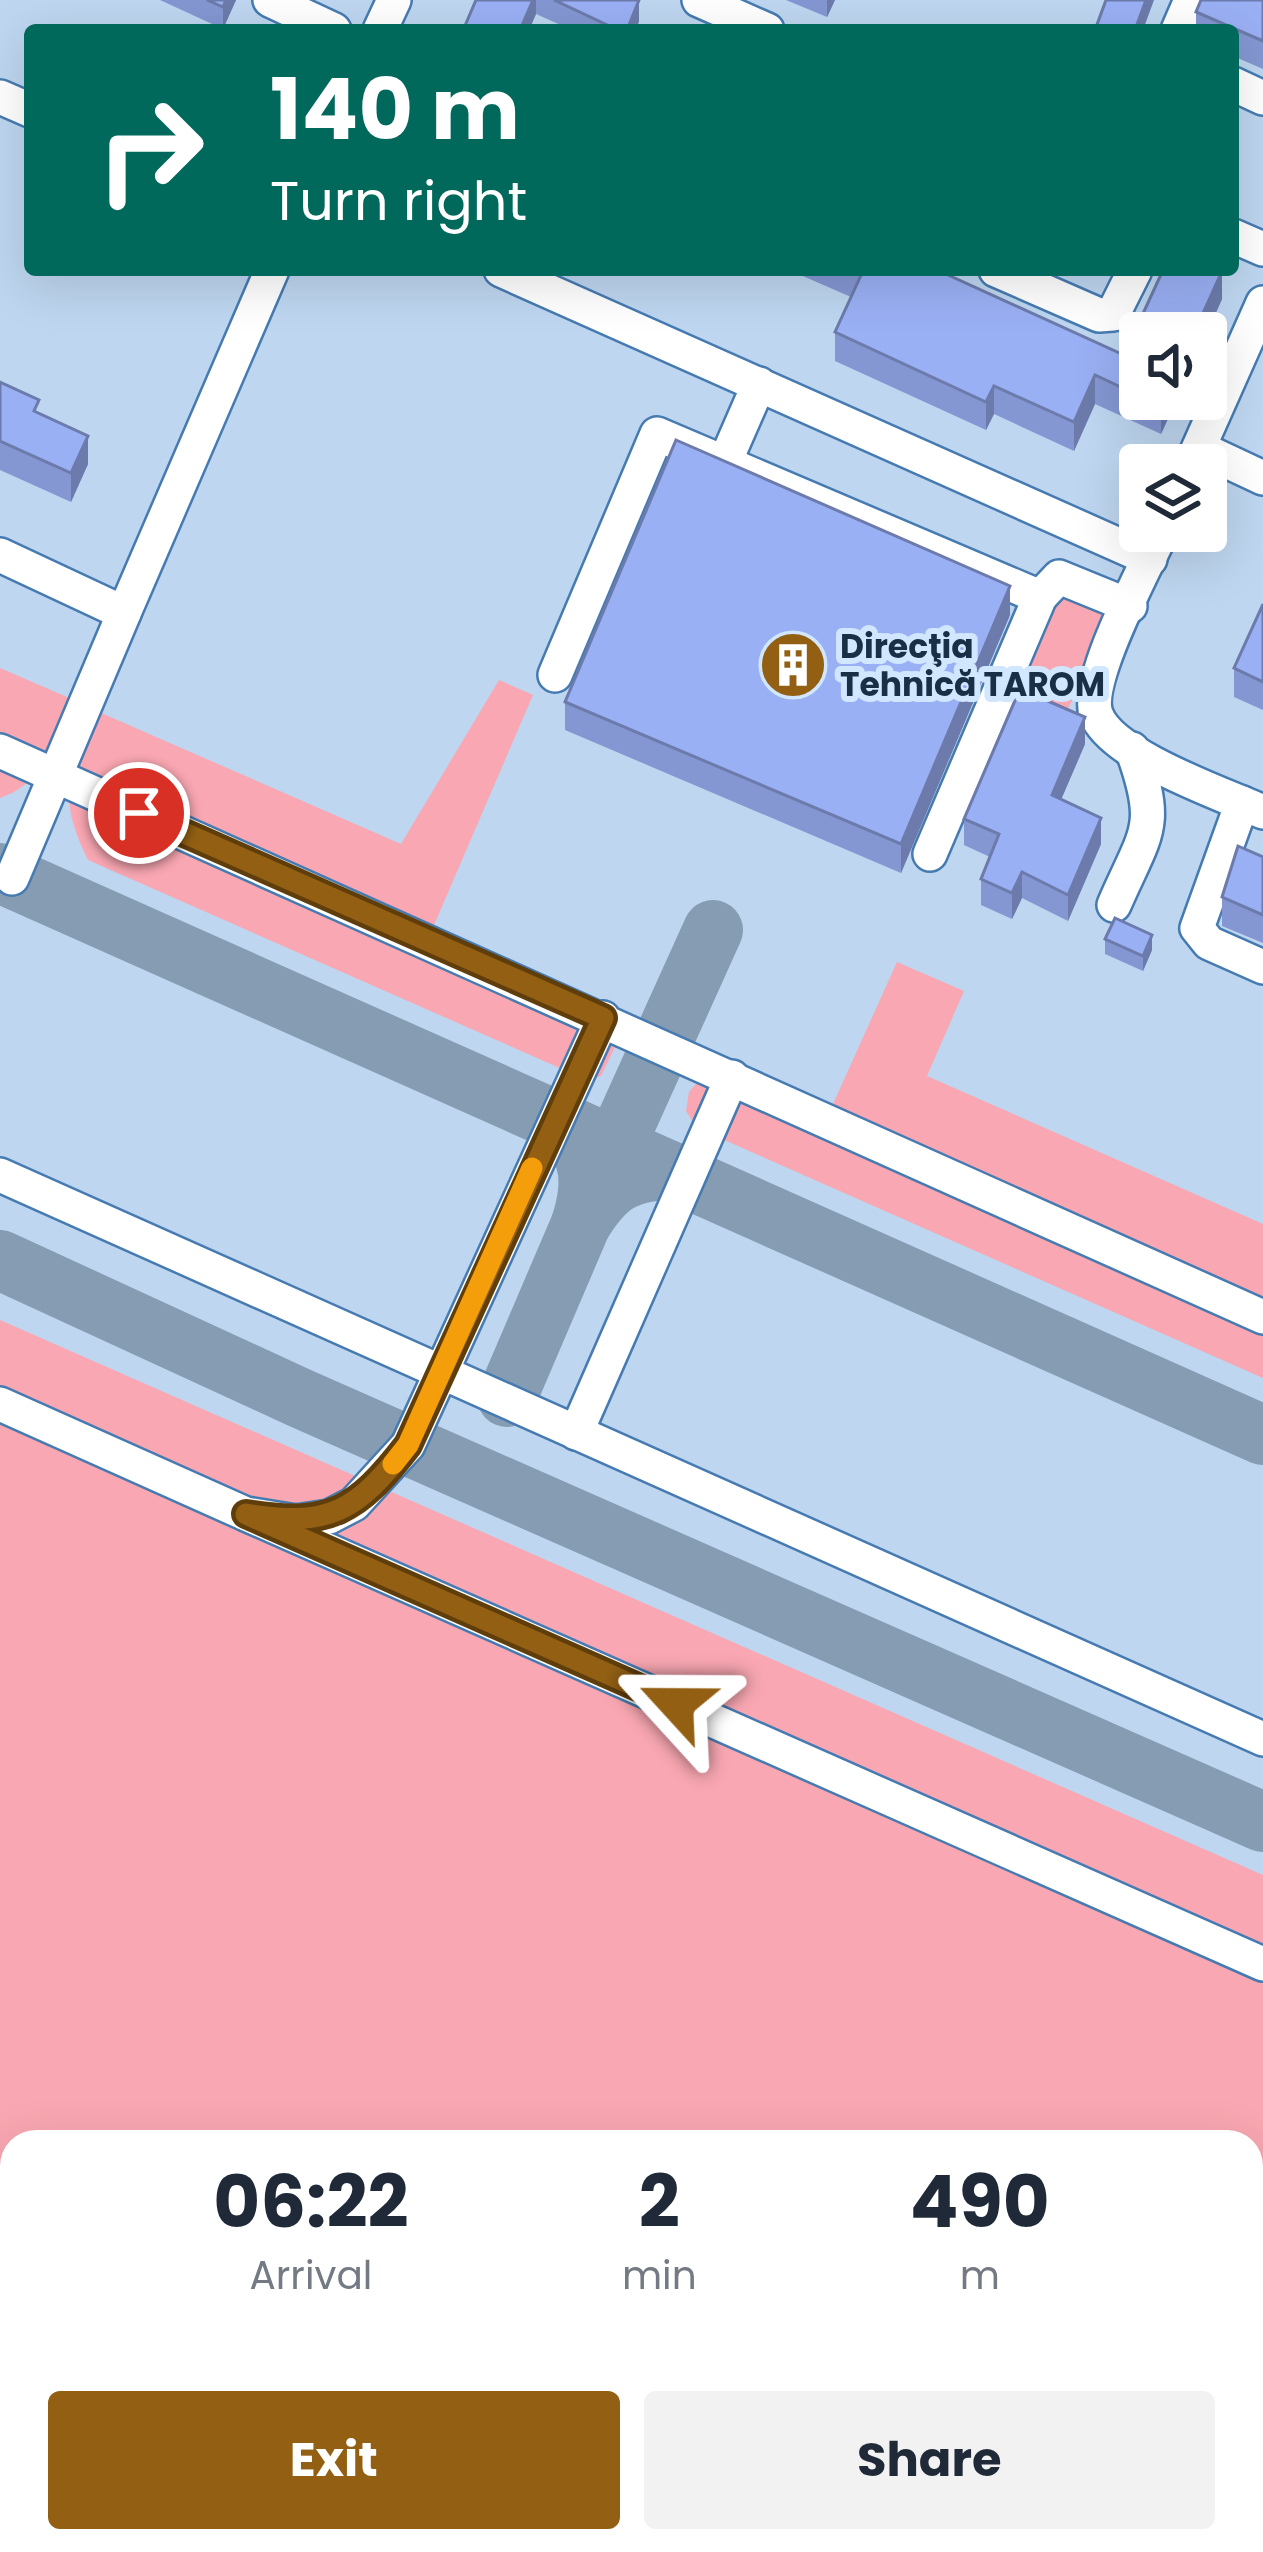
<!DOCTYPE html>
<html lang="en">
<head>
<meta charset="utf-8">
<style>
  :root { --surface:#fff; --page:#f2f2f3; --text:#1f2937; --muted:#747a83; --accent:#936013 }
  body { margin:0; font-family:Poppins,sans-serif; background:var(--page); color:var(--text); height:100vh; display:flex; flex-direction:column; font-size:45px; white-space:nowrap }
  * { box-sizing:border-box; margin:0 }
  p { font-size:39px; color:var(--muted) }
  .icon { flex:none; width:66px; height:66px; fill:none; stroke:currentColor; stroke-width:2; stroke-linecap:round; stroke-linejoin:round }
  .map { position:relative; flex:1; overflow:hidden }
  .side { position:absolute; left:0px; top:2130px; width:1263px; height:423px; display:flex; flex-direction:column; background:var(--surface); border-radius:36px 36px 0 0; box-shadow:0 12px 48px #0002 }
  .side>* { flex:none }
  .hud { position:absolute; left:24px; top:24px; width:1215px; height:252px; border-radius:12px; box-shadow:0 12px 48px #0002; background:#00695c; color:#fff; overflow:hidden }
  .controls { position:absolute; left:1119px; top:312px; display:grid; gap:24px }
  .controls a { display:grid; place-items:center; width:108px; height:108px; border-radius:12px; background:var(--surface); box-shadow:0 12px 48px #0002; font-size:60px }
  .pin { position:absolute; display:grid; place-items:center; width:102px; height:102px; color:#fff; margin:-51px; border:6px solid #fff; border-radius:50%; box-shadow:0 3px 12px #0007 }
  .me { position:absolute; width:132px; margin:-66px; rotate:294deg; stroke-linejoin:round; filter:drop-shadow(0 0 9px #0008) }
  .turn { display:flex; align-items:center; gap:42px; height:252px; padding:0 48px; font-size:54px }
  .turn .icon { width:156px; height:156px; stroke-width:2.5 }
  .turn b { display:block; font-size:84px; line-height:102px }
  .eta { display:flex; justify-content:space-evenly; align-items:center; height:204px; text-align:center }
  .eta b { font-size:72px; font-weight:700; line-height:84px }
  .primary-button { display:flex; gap:24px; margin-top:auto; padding:24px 48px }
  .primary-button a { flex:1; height:138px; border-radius:12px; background:var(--accent); color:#fff; font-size:48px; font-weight:700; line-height:138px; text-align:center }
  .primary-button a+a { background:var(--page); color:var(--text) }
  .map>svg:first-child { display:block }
</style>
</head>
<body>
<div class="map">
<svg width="1263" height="2552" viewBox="0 0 1263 2552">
  <rect width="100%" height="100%" fill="#d1e7ff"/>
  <path fill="#bed6f0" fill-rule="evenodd" d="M0 0H1263V2552H0ZM30 30H1233V270H30ZM1140 333H1206V399H1140ZM1140 465H1206V531H1140ZM12 2142H1251V2541H12Z"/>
  <g fill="#f9a7b2">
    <path d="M1068 596 1107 613 1104 635 1064 717 1013 694 1056 599Z"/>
    <path d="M0 668 74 700C57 740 45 783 0 798Z"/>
    <path d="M499 680 533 695 431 932 617 1043 601 1076 587 1080 88 860C55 793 70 775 99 712L401 844Z"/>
    <path d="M897 962 964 991 927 1076 1263 1224V1378L697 1128 686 1111 689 1092 701 1078 829 1113Z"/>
    <path d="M0 1320 1263 1875V2552H570L545 2541H1251V2142H12V2304L0 2299Z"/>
  </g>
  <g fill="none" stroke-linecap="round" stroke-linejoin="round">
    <g stroke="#859cb3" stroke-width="60">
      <path d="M0 873 1263 1435"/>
      <path d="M564 1124C593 1157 593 1185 581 1224 604 1187 622 1172 667 1170"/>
      <path d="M615 1147 713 930"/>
      <path d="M0 1260 300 1398 1263 1822"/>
      <path d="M507 1397 581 1224"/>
    </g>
    <g stroke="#859cb3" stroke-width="150">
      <path d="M0 2448 12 2453"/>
      <path d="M209 2541 234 2552"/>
    </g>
    <g stroke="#467bb2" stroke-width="38">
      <g id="minor">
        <path d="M270 0 334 30"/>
        <path d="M699 0 767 30"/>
        <path d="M380 30 394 0"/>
        <path d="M1178 30 1191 0"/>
        <path d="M1233 84 1263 98"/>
        <path d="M0 97 30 110"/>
        <path d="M1233 236 1263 249"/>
        <path d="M501 270 1150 559"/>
        <path d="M996 270 1099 315 1113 314 1135 270"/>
        <path d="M1199 448 1263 478"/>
        <path d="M725 462 759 384"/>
        <path d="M1191 465 1263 303"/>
        <path d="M1162 531C1146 567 1084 680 1096 714 1111 756 1223 794 1263 812"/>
        <path d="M0 555 124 613 272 270"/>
        <path d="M1040 597 1059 577 1130 606"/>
        <path d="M555 675 657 434 1040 597 930 854"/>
        <path d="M0 751 1263 1317"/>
        <path d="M1242 803 1197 928 1209 943 1263 967"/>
        <path d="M12 878 124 613"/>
        <path d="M1114 905C1146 831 1161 828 1132 749"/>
        <path d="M0 1175 1263 1739"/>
        <path d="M0 1404 246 1514 296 1522 329 1517 354 1504 408 1445 603 1018"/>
        <path d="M576 1433 732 1077"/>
        <path d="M246 1514 1263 1964"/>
      </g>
    </g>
    <use href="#minor" stroke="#fff" stroke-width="33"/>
  </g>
  <g fill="#8497d2">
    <path d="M160 0H236L223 29Z"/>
    <path d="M476 0H639V21L636 30H572L536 14 529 30H464Z"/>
    <path d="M786 0H835L827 17Z"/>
    <path d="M1263 0V69L1233 56V30H1196V12Z"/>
    <path d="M789 270H937L1124 355 1163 270 1222 271V299L1206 335V333H1140V399H1177L1161 434 1095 404 1074 451 994 414 986 430 835 361V332L851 297Z"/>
    <path d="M0 382 39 414 88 464 71 502 0 470Z"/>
    <path d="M1263 604V710L1234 697V668Z"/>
    <path d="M1010 615 901 873 565 730V702Z"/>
    <path d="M1085 744 1061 799 1101 844 1068 921 1022 898 1012 919 981 905V879L990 857 964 845V819Z"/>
    <path d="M1263 857V943L1222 926V897Z"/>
    <path d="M1105 939 1152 950 1143 971 1105 954Z"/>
  </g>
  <g fill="#6c7bab">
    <path d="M226 0H236L223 29V7Z"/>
    <path d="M533 0H536V14L529 30H520Z"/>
    <path d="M639 0V21L636 30H627Z"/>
    <path d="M827 0H835L827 17Z"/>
    <path d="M1146 0H1154L1143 30H1135Z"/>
    <path d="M1222 271V299L1206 335V333H1194Z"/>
    <path d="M1095 375V404L1074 451V422Z"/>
    <path d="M994 386V414L986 430V402Z"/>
    <path d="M1164 399H1177L1161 434V405Z"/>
    <path d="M88 436V464L71 502V473Z"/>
    <path d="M1010 586V615L901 873V844Z"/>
    <path d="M1085 717V744L1052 821V795Z"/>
    <path d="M1101 818V844L1068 921V895Z"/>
    <path d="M1022 872V898L1012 919V893Z"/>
    <path d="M1152 935V950L1143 971V956Z"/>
  </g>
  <g fill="#9ab0f4" stroke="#6c7bab" stroke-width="3">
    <path d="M207 0H226L223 7Z"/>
    <path d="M476 0H533L520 30H470L464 28Z"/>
    <path d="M554 0H639L627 30H618Z"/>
    <path d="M1106 0H1146L1135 30H1095Z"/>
    <path d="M1201 0H1263V41L1196 12Z"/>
    <path d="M854 270H937L1124 355 1163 270 1222 271 1194 333H1140V396L1095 375 1074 422 994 386 986 402 835 332 862 273Z"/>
    <path d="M0 382 39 400 34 411 88 436 71 473 0 441Z"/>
    <path d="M1148 399H1164L1161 405Z"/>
    <path d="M676 440 1010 586 901 844 565 702Z"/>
    <path d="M1263 604V682L1234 668Z"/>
    <path d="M1020 689 1085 717 1052 795 1101 818 1068 895 1022 872 1012 893 981 879 999 834 964 819Z"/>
    <path d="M1238 846 1263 857V915L1222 897Z"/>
    <path d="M1115 918 1152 935 1143 956 1105 939Z"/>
  </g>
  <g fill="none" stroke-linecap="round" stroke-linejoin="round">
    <g stroke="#603e0c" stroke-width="30">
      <path id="route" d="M139 813 603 1018 408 1445C357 1511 330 1528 246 1514L676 1704"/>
    </g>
    <use href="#route" stroke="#936013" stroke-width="21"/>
    <path stroke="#f59e0b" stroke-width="21" d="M393 1464 408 1445 532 1168"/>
  </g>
  <defs>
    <g id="building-disc" transform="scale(3.45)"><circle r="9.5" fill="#936013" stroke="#d1e7ff"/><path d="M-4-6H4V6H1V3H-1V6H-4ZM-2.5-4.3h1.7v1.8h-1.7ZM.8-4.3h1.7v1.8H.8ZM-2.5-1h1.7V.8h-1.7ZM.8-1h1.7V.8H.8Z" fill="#fff"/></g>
  </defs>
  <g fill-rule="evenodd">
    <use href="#building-disc" x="793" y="665"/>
  </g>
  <g text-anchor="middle" stroke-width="12" stroke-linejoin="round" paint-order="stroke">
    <g font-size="33" font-weight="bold" fill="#182f46" stroke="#d1e7ff" text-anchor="start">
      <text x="840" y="658">Direcţia<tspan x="840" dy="38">Tehnică TAROM</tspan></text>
    </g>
  </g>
</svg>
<div class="controls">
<a><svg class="icon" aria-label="sound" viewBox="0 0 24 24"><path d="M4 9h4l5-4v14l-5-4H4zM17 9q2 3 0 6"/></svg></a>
<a><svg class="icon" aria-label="layers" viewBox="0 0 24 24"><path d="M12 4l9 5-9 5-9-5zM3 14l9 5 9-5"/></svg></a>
</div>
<div class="pin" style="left:139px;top:813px;background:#d93025"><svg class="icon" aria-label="arrive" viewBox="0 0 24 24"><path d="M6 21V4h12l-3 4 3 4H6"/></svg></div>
<svg class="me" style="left:676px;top:1704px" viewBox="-20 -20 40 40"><path d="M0-17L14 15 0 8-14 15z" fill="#936013" stroke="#fff" stroke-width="4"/></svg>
<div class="hud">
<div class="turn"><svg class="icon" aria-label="right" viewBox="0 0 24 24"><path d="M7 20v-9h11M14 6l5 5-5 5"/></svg><div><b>140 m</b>Turn right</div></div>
</div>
<section class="side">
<div class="eta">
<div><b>06:22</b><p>Arrival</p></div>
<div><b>2</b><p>min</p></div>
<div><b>490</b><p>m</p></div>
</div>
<div class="primary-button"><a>Exit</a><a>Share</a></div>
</section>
</div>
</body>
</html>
